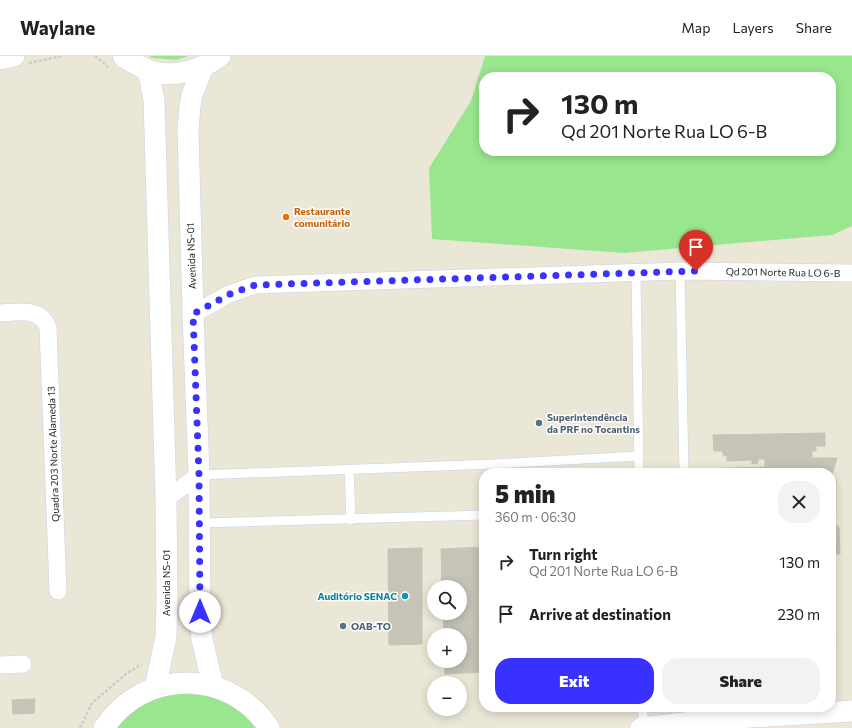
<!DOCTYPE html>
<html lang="en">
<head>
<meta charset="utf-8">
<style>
  :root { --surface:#fff; --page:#f2f2f2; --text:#222; --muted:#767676; --line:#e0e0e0; --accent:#3931ff }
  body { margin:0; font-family:Commissioner,sans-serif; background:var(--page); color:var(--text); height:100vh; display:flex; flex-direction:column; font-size:15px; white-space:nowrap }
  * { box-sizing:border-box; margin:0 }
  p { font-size:13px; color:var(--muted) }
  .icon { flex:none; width:22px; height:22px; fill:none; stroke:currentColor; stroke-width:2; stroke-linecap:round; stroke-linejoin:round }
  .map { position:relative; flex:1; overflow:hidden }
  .drawer { position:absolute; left:479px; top:412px; width:357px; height:244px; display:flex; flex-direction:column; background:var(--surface); border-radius:16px; box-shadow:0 2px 10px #0003 }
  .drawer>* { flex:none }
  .guide { position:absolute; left:479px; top:16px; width:357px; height:84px; border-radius:16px; box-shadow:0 2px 10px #0003; background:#fff; color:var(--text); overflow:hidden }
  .tools { position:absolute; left:427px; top:524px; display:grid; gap:8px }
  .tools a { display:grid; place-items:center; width:40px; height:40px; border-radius:50%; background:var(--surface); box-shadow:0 2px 10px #0003; font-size:20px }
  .pin { position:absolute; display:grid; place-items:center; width:34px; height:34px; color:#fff; margin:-41px -17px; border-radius:50% 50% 50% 0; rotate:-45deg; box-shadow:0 0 4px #0007 }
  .pin .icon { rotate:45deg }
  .me { position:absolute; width:44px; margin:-22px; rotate:0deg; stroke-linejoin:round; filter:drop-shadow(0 0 3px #0008) }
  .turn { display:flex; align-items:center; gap:14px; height:84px; padding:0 16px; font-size:18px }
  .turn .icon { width:52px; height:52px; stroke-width:2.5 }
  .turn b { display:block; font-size:28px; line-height:34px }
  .round { display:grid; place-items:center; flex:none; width:42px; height:42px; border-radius:16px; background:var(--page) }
  .head { display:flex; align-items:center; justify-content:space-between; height:68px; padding:0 16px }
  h1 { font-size:24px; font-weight:800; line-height:30px }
  .action { display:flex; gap:8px; margin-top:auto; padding:8px 16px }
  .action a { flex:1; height:46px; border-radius:16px; background:var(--accent); color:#fff; font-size:16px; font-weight:800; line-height:46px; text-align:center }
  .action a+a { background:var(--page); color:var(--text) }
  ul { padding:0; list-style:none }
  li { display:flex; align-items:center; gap:12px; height:52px; padding:0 16px }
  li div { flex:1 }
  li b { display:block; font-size:15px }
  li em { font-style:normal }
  header { display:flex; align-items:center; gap:24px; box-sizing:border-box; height:56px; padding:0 20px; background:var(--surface); border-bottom:1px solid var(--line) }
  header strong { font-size:19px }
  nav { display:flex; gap:22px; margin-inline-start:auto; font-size:14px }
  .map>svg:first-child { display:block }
</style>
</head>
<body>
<header>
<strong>Waylane</strong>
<nav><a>Map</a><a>Layers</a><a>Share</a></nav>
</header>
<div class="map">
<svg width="852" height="672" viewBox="0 0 852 672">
  <rect width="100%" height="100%" fill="#ebe7d7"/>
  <g fill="#99e68f" fill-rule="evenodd">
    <path d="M149 0H188L177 4 152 2Z"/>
    <path d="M485 0H852V170L832 179 623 197 432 183 429 112 471 45ZM484 21H831V95H484Z"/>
    <path d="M200 636 235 650 257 672H115L137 651 162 639Z"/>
  </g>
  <g fill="#c6c3b7" stroke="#c6c4b1">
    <path d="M825 377V390H816V395H812V402H837L831 422V417H701V413L765 411V403H758V407L752 408V404L727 405V400L723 399V395H714L713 379Z"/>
    <path d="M831 423 836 424V457L832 459 831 462 839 472 840 498H831Z"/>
    <path d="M484 491V523H479L481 601H484V616L445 618 444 605H460V579H444L443 557H460V531H442L441 493Z"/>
    <path d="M422 492V588L389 589 388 493Z"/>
    <path d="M831 571H835L836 586H831Z"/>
    <path d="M35 643 34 657 13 658 12 644Z"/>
  </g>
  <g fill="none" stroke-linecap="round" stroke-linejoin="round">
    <g stroke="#cdcde2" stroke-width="10">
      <g id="service">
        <path d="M680 215 684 417"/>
        <path d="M636 217 639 417"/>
        <path d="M349 413 351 464"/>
        <path d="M199 419 493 408 638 400"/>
        <path d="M200 467 484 459"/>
        <path d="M643 651V672"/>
        <path d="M689 651 690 666"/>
      </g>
    </g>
    <g stroke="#cdcde2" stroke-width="18">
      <g id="minor">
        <path d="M0 257C18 256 41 251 48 272L58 535"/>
        <path d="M193 258 229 238 255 229 680 215 852 217"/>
        <path d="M166 443 199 419"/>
        <path d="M0 609 23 608"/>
      </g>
    </g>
    <g stroke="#cdcde2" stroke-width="22">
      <g id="tertiary">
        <path d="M123 0 125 2C132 6 140 11 148 14 171 23 201 15 220 0"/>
        <path d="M0 3 14 0"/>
        <path d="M203 11 192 39 190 50 188 75 193 258 199 419 200 556 202 583 213 630"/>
        <path d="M148 14 154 44 166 443 167 542 166 581 155 632"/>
        <path d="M104 672C143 612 230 612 269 672"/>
        <path d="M641 672 719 663 852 655"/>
      </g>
    </g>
    <g stroke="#cbcbcb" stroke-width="2.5" stroke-dasharray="3 2" stroke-linecap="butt">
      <path d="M95 0 108 11"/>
      <path d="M29 7 62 0"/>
      <path d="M80 672 92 647 126 618 142 608"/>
    </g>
    <use href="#service" stroke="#fff" stroke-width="9"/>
    <use href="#minor" stroke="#fff" stroke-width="17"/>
    <use href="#tertiary" stroke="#fff" stroke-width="21"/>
  </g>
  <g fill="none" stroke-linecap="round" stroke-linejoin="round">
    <path stroke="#3931ff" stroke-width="7" stroke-dasharray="0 12.6" d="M200 556 199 419 193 258 230 238 255 229 696 215"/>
  </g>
  <circle fill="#e8710a" stroke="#fff" stroke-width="1.5" cx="286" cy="161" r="4"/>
  <g fill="#5c6f8a" stroke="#fff" stroke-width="1.5">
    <circle cx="539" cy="367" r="4"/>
    <circle cx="343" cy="570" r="4"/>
  </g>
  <circle fill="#0f9aa8" stroke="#fff" stroke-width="1.5" cx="405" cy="540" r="4"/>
  <g text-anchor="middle" stroke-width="3" stroke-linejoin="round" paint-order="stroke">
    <g font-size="10" font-weight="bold" fill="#c56008" stroke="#fff" text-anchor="start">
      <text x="294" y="159">Restaurante<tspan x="294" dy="12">comunitário</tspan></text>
    </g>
    <g font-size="10" fill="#272727" stroke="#fff">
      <text transform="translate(191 200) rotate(-92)" y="4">Avenida NS-01</text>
      <text transform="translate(783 216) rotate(1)" y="4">Qd 201 Norte Rua LO 6-B</text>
      <text transform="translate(53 398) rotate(-92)" y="4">Quadra 203 Norte Alameda 13</text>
      <text transform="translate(166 527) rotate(-90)" y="4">Avenida NS-01</text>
    </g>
    <g font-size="10" font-weight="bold" fill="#4e5e75" stroke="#fff" text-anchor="start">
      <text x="547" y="365">Superintendência<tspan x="547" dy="12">da PRF no Tocantins</tspan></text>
      <text x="351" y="574">OAB-TO</text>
    </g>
    <g font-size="10" font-weight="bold" fill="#0d838f" stroke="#fff" text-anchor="end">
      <text x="397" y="544">Auditório SENAC</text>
    </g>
  </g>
</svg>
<div class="tools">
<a><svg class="icon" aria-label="search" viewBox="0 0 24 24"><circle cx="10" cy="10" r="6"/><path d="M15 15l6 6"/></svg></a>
<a>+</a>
<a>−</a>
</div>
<div class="pin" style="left:696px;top:215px;background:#d93025"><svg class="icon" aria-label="arrive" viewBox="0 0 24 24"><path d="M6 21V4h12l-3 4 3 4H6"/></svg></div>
<svg class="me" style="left:200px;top:556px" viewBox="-20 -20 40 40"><circle r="19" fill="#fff"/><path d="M0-13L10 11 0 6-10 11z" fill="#3931ff"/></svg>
<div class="guide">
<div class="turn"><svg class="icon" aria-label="right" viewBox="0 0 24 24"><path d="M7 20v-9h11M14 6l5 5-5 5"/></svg><div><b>130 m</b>Qd 201 Norte Rua LO 6-B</div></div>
</div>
<section class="drawer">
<div class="head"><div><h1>5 min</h1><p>360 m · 06:30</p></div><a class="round"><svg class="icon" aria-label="close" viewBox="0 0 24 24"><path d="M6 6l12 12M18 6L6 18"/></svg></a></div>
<ul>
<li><svg class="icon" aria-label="right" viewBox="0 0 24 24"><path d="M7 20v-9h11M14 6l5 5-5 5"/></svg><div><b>Turn right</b><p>Qd 201 Norte Rua LO 6-B</p></div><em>130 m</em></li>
<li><svg class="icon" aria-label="arrive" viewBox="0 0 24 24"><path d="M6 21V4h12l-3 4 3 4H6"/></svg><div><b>Arrive at destination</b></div><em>230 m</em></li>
</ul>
<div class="action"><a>Exit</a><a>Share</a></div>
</section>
</div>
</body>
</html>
